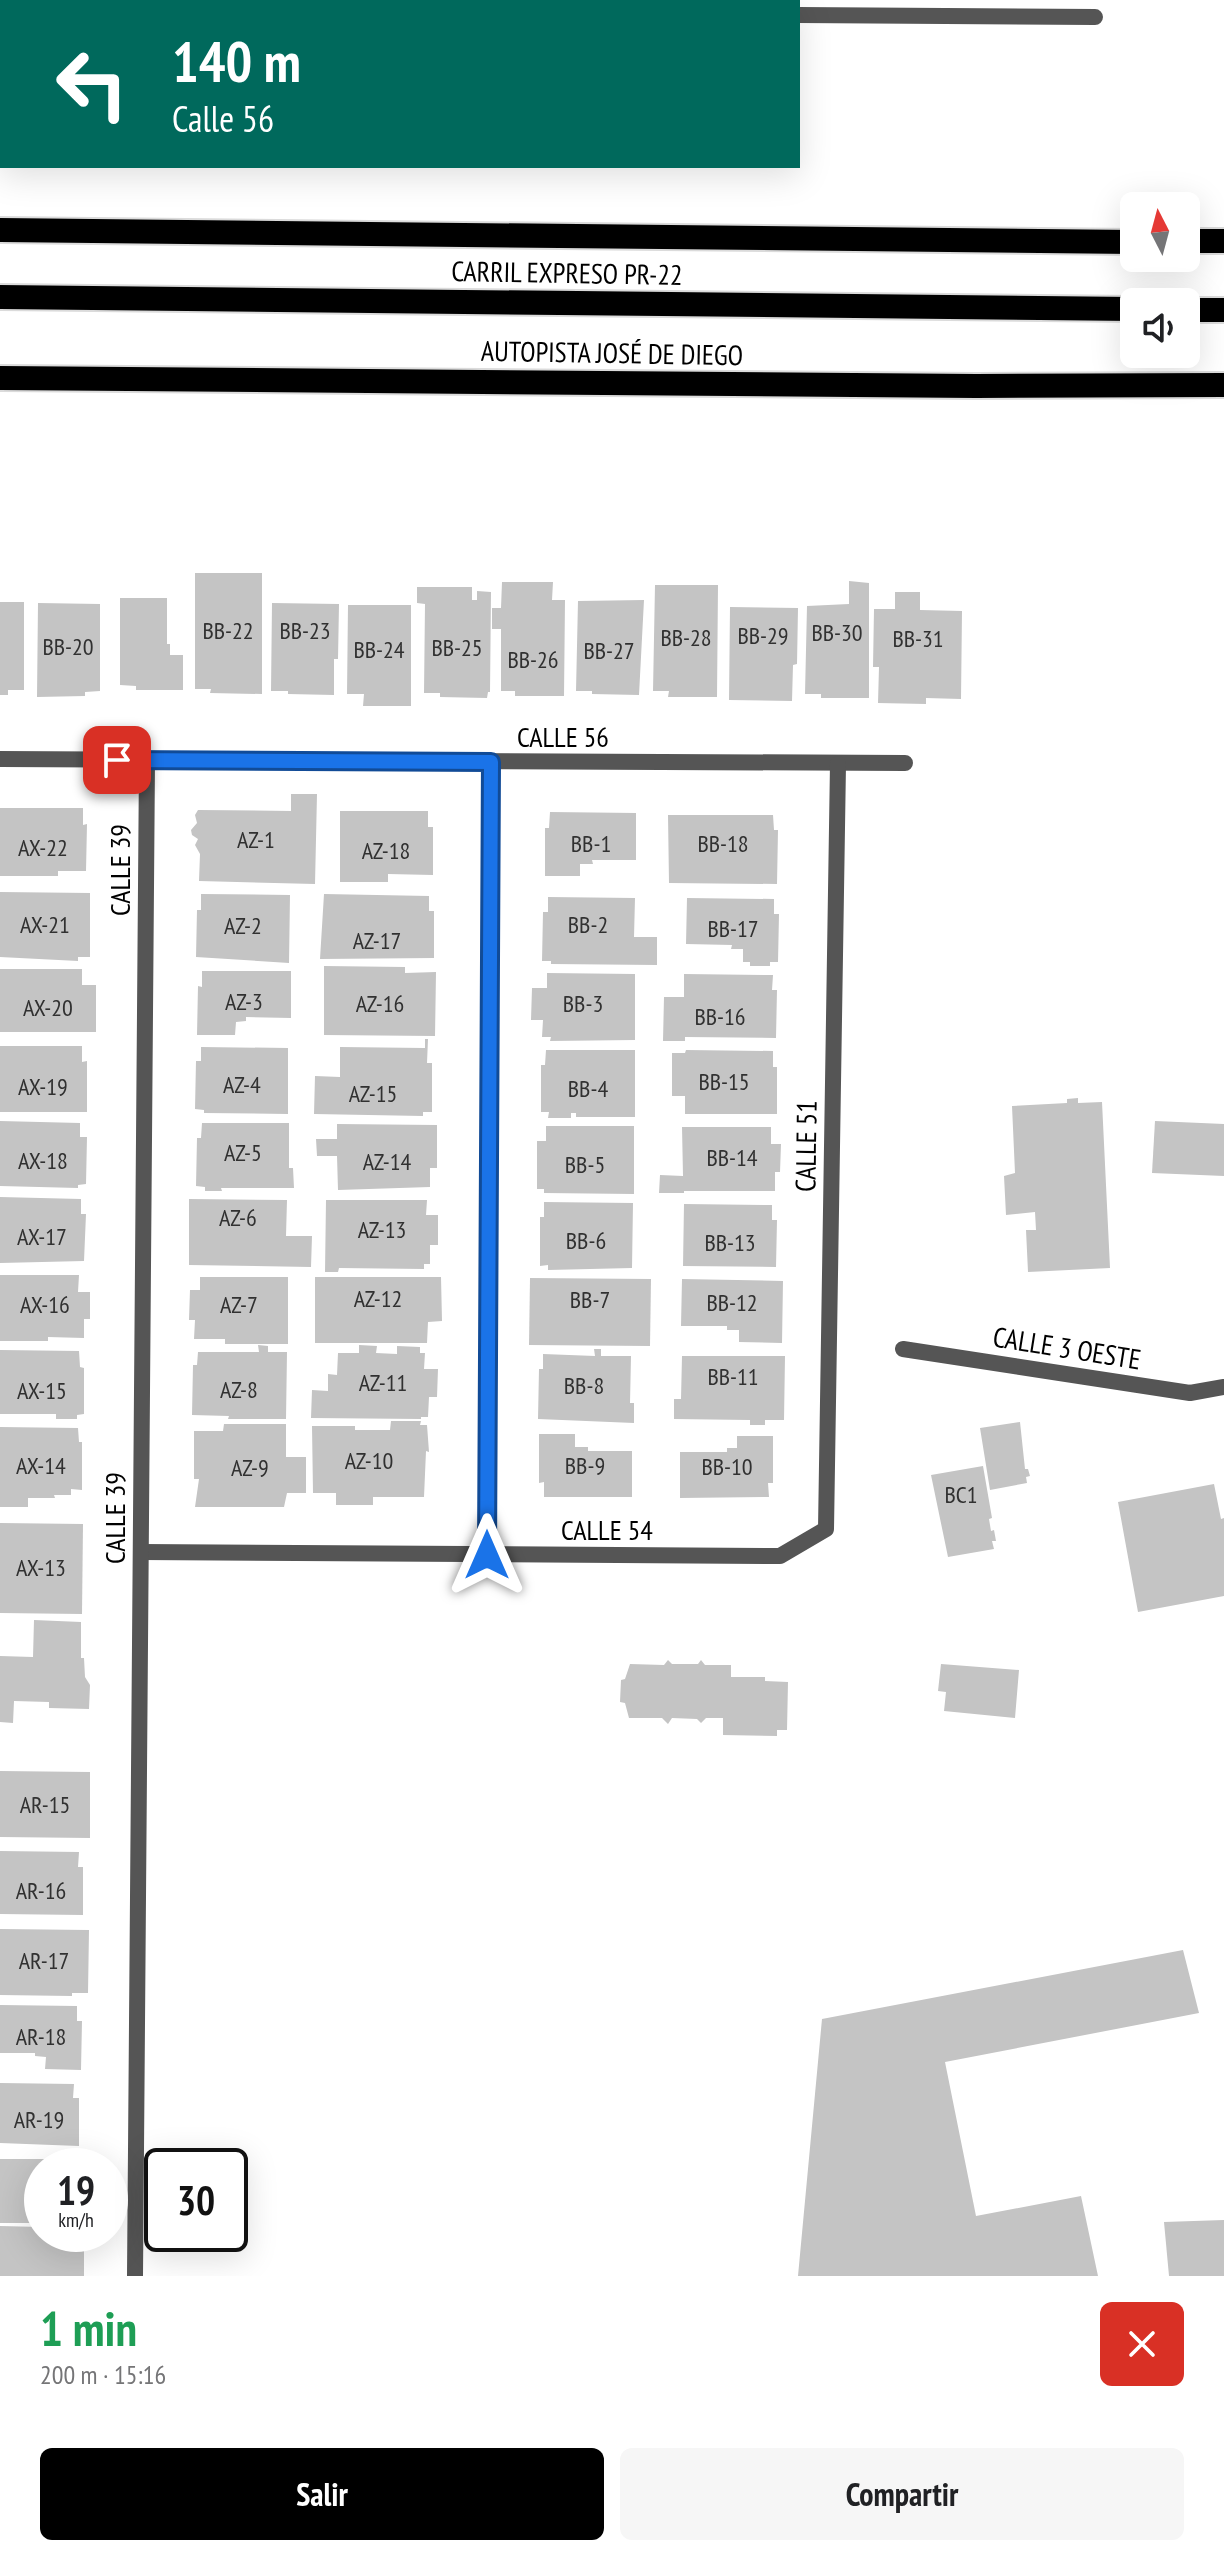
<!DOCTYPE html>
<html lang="es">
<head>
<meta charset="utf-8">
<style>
  :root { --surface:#fff; --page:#f6f6f6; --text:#202124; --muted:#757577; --accent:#000 }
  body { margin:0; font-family:"PT Sans Narrow",sans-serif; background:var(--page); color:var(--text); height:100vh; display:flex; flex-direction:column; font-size:30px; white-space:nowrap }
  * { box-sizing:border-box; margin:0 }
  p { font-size:26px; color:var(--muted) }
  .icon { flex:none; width:44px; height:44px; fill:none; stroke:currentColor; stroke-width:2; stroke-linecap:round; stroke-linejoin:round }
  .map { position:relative; height:2276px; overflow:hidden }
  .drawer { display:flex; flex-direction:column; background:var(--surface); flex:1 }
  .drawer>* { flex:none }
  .hud { position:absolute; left:0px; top:0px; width:800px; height:168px; box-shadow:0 8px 32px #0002; background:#00695c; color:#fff; overflow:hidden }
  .needle { width:52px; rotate:354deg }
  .tools { position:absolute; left:1120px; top:192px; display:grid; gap:16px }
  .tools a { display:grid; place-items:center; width:80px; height:80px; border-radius:12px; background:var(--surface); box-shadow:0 8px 32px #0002; font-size:40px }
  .speed { position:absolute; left:24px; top:2148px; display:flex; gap:16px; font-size:40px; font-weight:700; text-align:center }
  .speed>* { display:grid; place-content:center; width:104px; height:104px; border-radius:50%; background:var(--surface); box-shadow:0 8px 32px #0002; line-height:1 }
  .speed small { font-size:20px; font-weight:400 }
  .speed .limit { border:4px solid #111; border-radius:12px; background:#fff; color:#111 }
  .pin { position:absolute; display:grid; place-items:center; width:68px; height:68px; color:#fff; margin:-34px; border-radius:16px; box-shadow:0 4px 12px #0006 }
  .me { position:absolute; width:88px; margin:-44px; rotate:0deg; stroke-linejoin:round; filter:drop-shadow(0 0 6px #0008) }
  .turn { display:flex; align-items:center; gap:28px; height:168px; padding:0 40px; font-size:36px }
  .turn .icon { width:104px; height:104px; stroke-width:2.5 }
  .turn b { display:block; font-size:56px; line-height:68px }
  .round { display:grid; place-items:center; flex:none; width:84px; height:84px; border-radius:12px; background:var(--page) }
  .head { display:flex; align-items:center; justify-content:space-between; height:136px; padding:0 40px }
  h1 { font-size:48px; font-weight:600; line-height:60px; color:#1e9e55 }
  .primary-button { display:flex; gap:16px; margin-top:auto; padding:16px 40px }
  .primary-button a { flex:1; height:92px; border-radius:12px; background:var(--accent); color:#fff; font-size:32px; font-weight:600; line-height:92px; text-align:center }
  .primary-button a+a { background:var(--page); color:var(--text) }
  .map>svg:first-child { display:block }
</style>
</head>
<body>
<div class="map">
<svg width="1224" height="2276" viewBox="0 0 1224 2276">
  <rect width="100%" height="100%" fill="#fff"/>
  <g fill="#c4c4c4">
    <path d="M195 573H262V694L210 693 211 689H195Z"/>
    <path d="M849 581 869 583V698H821V694H805L807 606 849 604Z"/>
    <path d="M502 582H553L552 600H565L564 696H515V691H501V629H492V608H501Z"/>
    <path d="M655 585H718L717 697H668L669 691H653Z"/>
    <path d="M417 587H472V600H477V591L491 592 490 692H488L487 698 440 697V693H424L425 604 417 603Z"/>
    <path d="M895 592H920V610L962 611 961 699 926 698V704L878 703 879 667H873L874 609H895Z"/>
    <path d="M120 598H167V644H170V655H183V690H136V686L120 685Z"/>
    <path d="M644 600 639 695 592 694V691H576L578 601Z"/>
    <path d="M0 602H24V690H8V695H0Z"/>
    <path d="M38 603 100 604V691L85 692V696L37 697Z"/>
    <path d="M272 603 339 604 338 659H334V695L288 694V691H271Z"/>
    <path d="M348 605H411V706H363L364 694H347Z"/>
    <path d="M730 607 798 608 797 664 793 665 792 701 729 700Z"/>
    <path d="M291 794H317L315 884 199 881 200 854 195 845 198 839 192 835 191 830 197 823 195 815 198 810 291 811Z"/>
    <path d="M0 808H83V825L87 824 86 871H58V876H0Z"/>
    <path d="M340 811H428V827H433V875L388 874V882H340Z"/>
    <path d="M550 812 636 813V860H592L593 864H580V876H545V828H549Z"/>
    <path d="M668 815H773L774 830H778L777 884 669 883Z"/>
    <path d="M0 892 90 893V957H78V961L0 957Z"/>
    <path d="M201 894 290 895 289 963 196 957 197 910H201Z"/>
    <path d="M324 894 429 896V911H434V958L320 959Z"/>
    <path d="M548 897 635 898 634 937H657V965L551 964V961H542L543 912H548Z"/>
    <path d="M687 898 774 899V914H779L778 962H770V966H750V962H743V949H731L732 945 686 944Z"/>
    <path d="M324 966 405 967V973L436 972 435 1036 324 1035Z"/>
    <path d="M0 969H82V985H96V1032H0Z"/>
    <path d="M202 971H291V1018L246 1017V1021L236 1022 235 1035H197L198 986 202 987Z"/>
    <path d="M547 973 635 974V1040L550 1041 551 1037H542L543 1020H531L532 988H547Z"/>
    <path d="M684 974 773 975 772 990H777L776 1038 685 1037V1041H663L664 997H684Z"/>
    <path d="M425 1039H428L427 1063H432V1112H423V1116L314 1114 315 1076 340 1077V1047L425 1048Z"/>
    <path d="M0 1046H82V1062L87 1061V1112H0Z"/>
    <path d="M201 1047 288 1048V1114L204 1113V1110L195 1109 196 1061H201Z"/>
    <path d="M546 1050H635V1117H576V1113H571V1118H548L549 1112H541V1065H545Z"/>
    <path d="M686 1050 773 1051V1067H777V1114H685V1096H672V1053H685Z"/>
    <path d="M1078 1098V1103L1102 1102 1110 1268 1028 1272 1026 1230H1036L1035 1212 1006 1215 1004 1176 1015 1173 1012 1106 1067 1103V1099Z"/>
    <path d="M0 1121 80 1123V1137H87L86 1184 78 1185V1188L0 1186Z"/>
    <path d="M1155 1121 1224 1124V1176L1152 1173Z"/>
    <path d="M202 1123H289V1168H293L294 1188H221L222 1191H205V1187L196 1186 197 1138H201Z"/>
    <path d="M337 1124 437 1125V1168H430V1187L338 1190 337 1156H317L316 1139H337Z"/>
    <path d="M546 1126H634V1194L544 1193V1189H537V1141H546Z"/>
    <path d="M682 1127H771V1144H781L780 1172H775V1191H684V1193H659L660 1175 683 1176Z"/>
    <path d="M0 1197 81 1199V1214H86L84 1261 0 1263Z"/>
    <path d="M189 1199 287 1200 286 1236H312L311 1267 189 1265Z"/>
    <path d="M326 1200H427L426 1215H438V1245H430V1264H424V1269L339 1268 338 1272H325Z"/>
    <path d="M544 1202 633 1203 632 1268 548 1270V1265L540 1266V1217H544Z"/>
    <path d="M684 1204 772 1205V1220H777L776 1267 683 1266Z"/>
    <path d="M0 1275H79L78 1292H90V1319H84V1338L48 1337V1341H0Z"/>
    <path d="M200 1277H288V1344H225V1339H194L195 1320H189L190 1290H200Z"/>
    <path d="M315 1277H441L442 1321 428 1322 427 1343H315Z"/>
    <path d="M530 1278 651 1279 650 1346 529 1345Z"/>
    <path d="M682 1279 783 1281 782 1343 739 1342V1330H727V1326H681Z"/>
    <path d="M258 1345 268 1346V1352H287L286 1419H228L229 1416 192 1415 193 1365H197L198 1352H259Z"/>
    <path d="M359 1345 377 1346 376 1353 397 1354V1346L420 1347V1353H425L424 1369H438L437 1397H429L428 1417H421V1419L311 1418 312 1390 328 1391V1374L337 1375 338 1353H359Z"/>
    <path d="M594 1349H601V1356H631L630 1403H634V1423L538 1419 539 1369H543V1354L595 1356Z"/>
    <path d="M0 1350 79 1351 80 1367 84 1368V1414L77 1415V1419H56V1414H0Z"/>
    <path d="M682 1356H785L784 1420H765V1425H750V1420L674 1419V1399H681Z"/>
    <path d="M391 1421H421L420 1425H427L429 1452 426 1451 424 1497H373V1505H336V1493H313L312 1426H355V1430H390Z"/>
    <path d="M1020 1422 1025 1469H1028L1030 1476 1026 1477 1027 1483 990 1490 980 1428Z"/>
    <path d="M224 1424H286V1457H306V1493H287L284 1507H195L199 1479H194V1431H223Z"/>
    <path d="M0 1427 78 1428 79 1442H82V1490L71 1489V1495H54L55 1498H28V1507H0Z"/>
    <path d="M539 1434H575V1447H588V1451H632V1497H544V1482L539 1483Z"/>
    <path d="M737 1436H773V1483H768L769 1497 680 1498V1452H727V1448H737Z"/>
    <path d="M983 1466 992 1518 989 1519 991 1531 994 1530 996 1541H992L994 1549 948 1557 931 1475Z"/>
    <path d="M1214 1484 1221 1519 1224 1518V1596L1138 1612 1118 1502Z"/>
    <path d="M0 1523 83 1524 82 1614 0 1613Z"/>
    <path d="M34 1620 81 1622V1658H84L85 1677 90 1685 89 1709 49 1708V1702L14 1701 13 1723 0 1722V1656L33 1657Z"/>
    <path d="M668 1660 672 1664H698L701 1660 705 1665H731V1677H765V1681L788 1682 787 1730H777V1736L723 1735V1718H706L701 1723 697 1719 672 1718 668 1724 662 1718H629L625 1703 620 1702 621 1680 625 1679 630 1664 664 1665Z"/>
    <path d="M941 1664 1019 1670 1015 1718 944 1711 946 1692 938 1691Z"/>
    <path d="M0 1771 90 1772V1838L0 1837Z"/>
    <path d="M0 1851 79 1852 78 1867H83V1915L0 1914Z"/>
    <path d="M0 1929 89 1930 88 1993H72V1996L0 1995Z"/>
    <path d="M1183 1950 1199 2013 945 2062 976 2216 1081 2196 1098 2276H798L822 2019Z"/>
    <path d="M0 2005 77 2006V2021H82L81 2070 45 2069 46 2057 35 2056V2053H0Z"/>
    <path d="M0 2083 74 2084 73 2098H79V2146L0 2143Z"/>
    <path d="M0 2159H91V2166H42V2223H0Z"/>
    <path d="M1224 2220V2276H1169L1164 2222Z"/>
    <path d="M0 2226 42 2227V2234H84V2276H0Z"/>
  </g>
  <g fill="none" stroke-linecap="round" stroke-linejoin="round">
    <g stroke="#dbdbdb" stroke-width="28">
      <g id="highway">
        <path d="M0 230 1134 242"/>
        <path d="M1186 241H1224"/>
        <path d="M0 297 1134 309"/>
        <path d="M1186 310H1224"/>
        <path d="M0 378 976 386 1224 385"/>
      </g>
    </g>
    <g stroke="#555" stroke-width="16">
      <path d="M0 11H2"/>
      <path d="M798 15 1095 17"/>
      <path d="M0 759 905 763"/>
      <path d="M903 1349 1190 1393 1224 1387"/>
      <path d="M141 1552 780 1556 826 1529 838 764"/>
      <path d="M487 1555 491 762"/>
      <path d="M135 2276 147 760"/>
    </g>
    <use href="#highway" stroke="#000" stroke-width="24"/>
  </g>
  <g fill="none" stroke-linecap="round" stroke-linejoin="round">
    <g stroke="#114b97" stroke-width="20">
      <path id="route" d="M117 760 491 762 487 1555"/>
    </g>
    <use href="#route" stroke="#1a73e8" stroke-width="14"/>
  </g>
  <g text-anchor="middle" stroke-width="8" stroke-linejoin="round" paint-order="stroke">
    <g font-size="24" fill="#313131">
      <text x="228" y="639">BB-22</text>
      <text x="305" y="639">BB-23</text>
      <text x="837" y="641">BB-30</text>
      <text x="763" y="644">BB-29</text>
      <text x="686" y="646">BB-28</text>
      <text x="918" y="647">BB-31</text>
      <text x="68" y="655">BB-20</text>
      <text x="457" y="656">BB-25</text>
      <text x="379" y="658">BB-24</text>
      <text x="609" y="659">BB-27</text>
      <text x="533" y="668">BB-26</text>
      <text x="256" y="848">AZ-1</text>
      <text x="591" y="852">BB-1</text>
      <text x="723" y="852">BB-18</text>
      <text x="43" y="856">AX-22</text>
      <text x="386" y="859">AZ-18</text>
      <text x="45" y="933">AX-21</text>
      <text x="588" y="933">BB-2</text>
      <text x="243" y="934">AZ-2</text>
      <text x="733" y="937">BB-17</text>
      <text x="377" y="949">AZ-17</text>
      <text x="244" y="1010">AZ-3</text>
      <text x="380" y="1012">AZ-16</text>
      <text x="583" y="1012">BB-3</text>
      <text x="48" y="1016">AX-20</text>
      <text x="720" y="1025">BB-16</text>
      <text x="724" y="1090">BB-15</text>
      <text x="242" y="1093">AZ-4</text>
      <text x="43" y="1095">AX-19</text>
      <text x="588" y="1097">BB-4</text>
      <text x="373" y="1102">AZ-15</text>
      <text x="243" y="1161">AZ-5</text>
      <text x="732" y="1166">BB-14</text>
      <text x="43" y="1169">AX-18</text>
      <text x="387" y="1170">AZ-14</text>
      <text x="585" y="1173">BB-5</text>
      <text x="238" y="1226">AZ-6</text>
      <text x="382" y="1238">AZ-13</text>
      <text x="42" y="1245">AX-17</text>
      <text x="586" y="1249">BB-6</text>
      <text x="730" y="1251">BB-13</text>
      <text x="378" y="1307">AZ-12</text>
      <text x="590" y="1308">BB-7</text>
      <text x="732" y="1311">BB-12</text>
      <text x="45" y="1313">AX-16</text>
      <text x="239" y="1313">AZ-7</text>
      <text x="733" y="1385">BB-11</text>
      <text x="383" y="1391">AZ-11</text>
      <text x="584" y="1394">BB-8</text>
      <text x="239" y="1398">AZ-8</text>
      <text x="42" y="1399">AX-15</text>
      <text x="369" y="1469">AZ-10</text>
      <text x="41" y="1474">AX-14</text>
      <text x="585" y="1474">BB-9</text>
      <text x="727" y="1475">BB-10</text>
      <text x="250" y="1476">AZ-9</text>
      <text x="961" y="1503">BC1</text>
      <text x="41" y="1576">AX-13</text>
      <text x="45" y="1813">AR-15</text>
      <text x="41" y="1899">AR-16</text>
      <text x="44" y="1969">AR-17</text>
      <text x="41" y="2045">AR-18</text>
      <text x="39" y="2128">AR-19</text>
    </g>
    <g font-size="28" fill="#000" stroke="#fff">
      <text transform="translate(567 273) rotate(1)" y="10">CARRIL EXPRESO PR-22</text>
      <text transform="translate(612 353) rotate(1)" y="10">AUTOPISTA JOSÉ DE DIEGO</text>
      <text x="563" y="747">CALLE 56</text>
      <text transform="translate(120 870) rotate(-90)" y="10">CALLE 39</text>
      <text transform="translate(806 1146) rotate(-89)" y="10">CALLE 51</text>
      <text transform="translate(1067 1348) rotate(9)" y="10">CALLE 3 OESTE</text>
      <text transform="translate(115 1518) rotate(-90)" y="10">CALLE 39</text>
      <text x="607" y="1540">CALLE 54</text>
    </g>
  </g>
</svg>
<div class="tools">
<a><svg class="needle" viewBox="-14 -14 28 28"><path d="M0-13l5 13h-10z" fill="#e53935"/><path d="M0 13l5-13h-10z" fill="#757577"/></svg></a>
<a><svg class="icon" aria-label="sound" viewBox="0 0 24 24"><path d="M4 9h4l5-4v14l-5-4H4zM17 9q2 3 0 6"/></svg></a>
</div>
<div class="speed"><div>19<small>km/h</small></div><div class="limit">30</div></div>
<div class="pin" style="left:117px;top:760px;background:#d93025"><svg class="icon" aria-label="arrive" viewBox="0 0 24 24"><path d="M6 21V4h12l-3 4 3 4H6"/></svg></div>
<svg class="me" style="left:487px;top:1555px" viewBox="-20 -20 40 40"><path d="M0-17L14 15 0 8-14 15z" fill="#1a73e8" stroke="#fff" stroke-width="4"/></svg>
<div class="hud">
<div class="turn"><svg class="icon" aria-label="left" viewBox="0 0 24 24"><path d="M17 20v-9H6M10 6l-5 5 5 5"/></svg><div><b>140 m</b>Calle 56</div></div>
</div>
</div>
<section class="drawer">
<div class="head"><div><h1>1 min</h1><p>200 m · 15:16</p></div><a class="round" style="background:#d93025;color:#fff"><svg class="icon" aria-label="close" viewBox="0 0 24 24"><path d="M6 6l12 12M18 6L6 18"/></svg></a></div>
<div class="primary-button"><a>Salir</a><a>Compartir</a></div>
</section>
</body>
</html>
